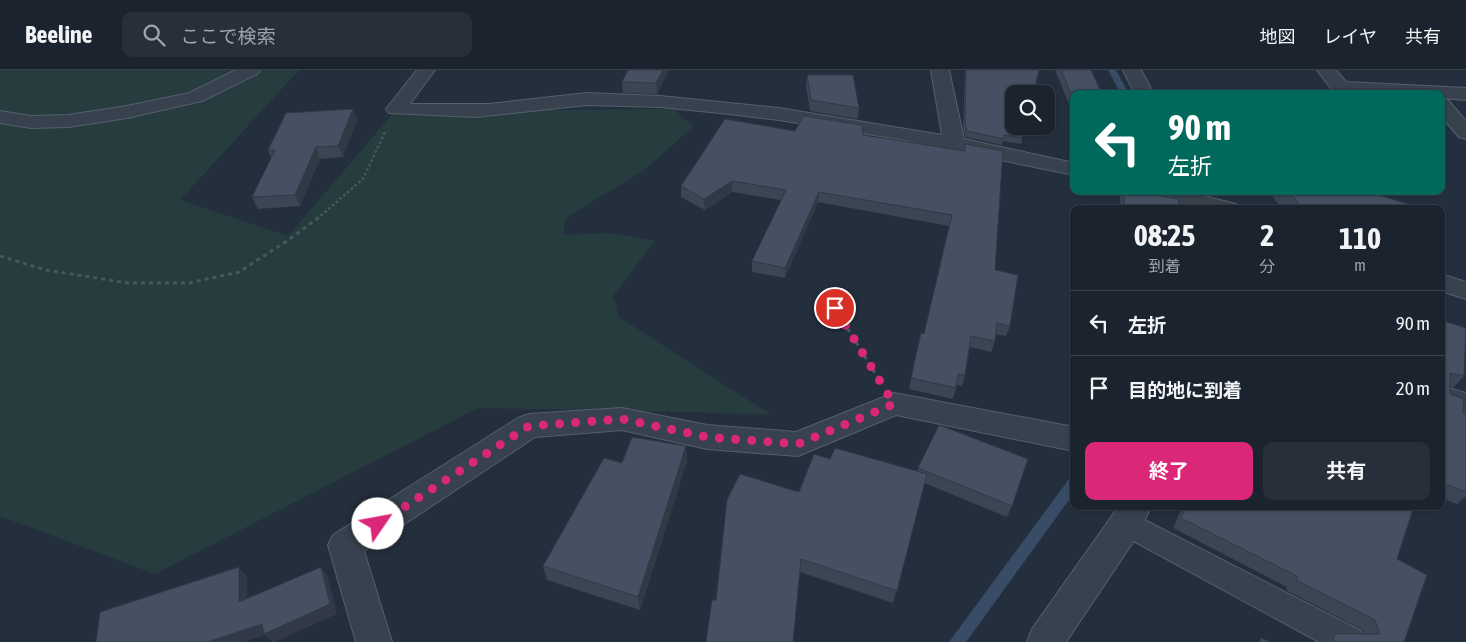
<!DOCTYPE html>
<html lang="ja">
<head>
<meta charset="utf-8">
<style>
  :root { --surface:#1b232e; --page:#282f3a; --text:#f1f3f6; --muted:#a0a4aa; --line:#39404a; --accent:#db2777 }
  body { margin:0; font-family:"Asap Condensed","Noto Sans JP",sans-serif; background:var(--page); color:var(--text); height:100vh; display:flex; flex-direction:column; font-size:19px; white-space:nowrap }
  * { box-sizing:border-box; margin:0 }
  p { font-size:16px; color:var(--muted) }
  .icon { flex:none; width:28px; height:28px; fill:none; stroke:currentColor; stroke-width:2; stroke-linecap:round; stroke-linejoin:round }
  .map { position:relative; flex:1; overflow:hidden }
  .panel { position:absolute; left:1070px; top:135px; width:375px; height:305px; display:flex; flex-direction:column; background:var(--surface); border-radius:10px; box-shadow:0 1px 4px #0004,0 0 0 1px var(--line) }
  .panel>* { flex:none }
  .hud { position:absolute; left:1070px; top:20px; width:375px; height:105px; border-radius:10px; box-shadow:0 1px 4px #0004,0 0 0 1px var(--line); background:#00695c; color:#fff; overflow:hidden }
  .tools { position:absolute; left:1005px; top:15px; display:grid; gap:10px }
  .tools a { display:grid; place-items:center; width:50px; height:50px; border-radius:10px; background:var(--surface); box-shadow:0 1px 4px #0004,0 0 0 1px var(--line); font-size:25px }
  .pin { position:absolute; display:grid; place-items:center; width:42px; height:42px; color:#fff; margin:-21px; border:2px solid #fff; border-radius:50%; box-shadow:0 1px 5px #0007 }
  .me { position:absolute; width:55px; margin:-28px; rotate:57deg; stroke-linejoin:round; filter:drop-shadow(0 0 4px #0008) }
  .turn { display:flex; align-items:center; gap:18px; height:105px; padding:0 15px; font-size:22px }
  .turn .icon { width:65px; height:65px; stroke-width:2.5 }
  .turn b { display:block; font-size:35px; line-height:42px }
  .eta { display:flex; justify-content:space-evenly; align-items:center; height:85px; text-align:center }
  .eta b { font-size:30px; font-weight:700; line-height:35px }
  .button { display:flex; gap:10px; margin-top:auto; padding:10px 15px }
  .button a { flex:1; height:58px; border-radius:10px; background:var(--accent); color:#fff; font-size:20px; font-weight:700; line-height:58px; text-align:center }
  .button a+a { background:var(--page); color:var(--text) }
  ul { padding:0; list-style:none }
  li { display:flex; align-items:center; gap:15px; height:65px; padding:0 15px; border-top:1px solid var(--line) }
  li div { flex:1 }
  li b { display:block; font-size:19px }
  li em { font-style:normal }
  header { display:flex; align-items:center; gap:30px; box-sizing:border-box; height:70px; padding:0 25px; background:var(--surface); border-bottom:1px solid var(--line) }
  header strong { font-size:24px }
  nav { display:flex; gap:28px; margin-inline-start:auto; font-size:18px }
  .search { width:350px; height:45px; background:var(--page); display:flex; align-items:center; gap:12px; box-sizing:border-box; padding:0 18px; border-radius:10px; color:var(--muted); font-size:19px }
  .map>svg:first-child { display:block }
</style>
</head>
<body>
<header>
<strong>Beeline</strong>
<div class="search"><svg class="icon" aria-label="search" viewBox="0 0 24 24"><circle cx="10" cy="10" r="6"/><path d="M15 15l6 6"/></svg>ここで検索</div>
<nav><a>地図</a><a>レイヤ</a><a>共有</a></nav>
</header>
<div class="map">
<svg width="1466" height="572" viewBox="0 0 1466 572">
  <rect width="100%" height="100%" fill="#242f3e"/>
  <path fill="#263c3f" d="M0 0H299L180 130 288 166 395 41 674 39 693 57 644 100 566 148 563 165 609 163 655 171 613 226 619 247 770 344 478 338 155 504 0 446Z"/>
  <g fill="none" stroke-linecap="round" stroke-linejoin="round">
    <g fill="#394c67" fill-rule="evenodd">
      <path d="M1108 0H1116L1129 24H1121Z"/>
      <path d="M1074 408V423L966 572H949L1069 409Z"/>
    </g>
    <g stroke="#565f6c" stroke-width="2">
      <g id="service">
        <path d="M1441 316 1466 323V343L1441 335Z"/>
        <path d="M1127 441 1361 561 1366 572H1319L1117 462 1113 453 1117 444Z"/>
      </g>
    </g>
    <g stroke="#565f6c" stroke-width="2">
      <g id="minor">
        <path d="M417 0H435L410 34H489L587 23 660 26 779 38 942 65 931 0H949L964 69 1074 93V105L898 69 779 50 720 43 660 37 587 35 476 47 389 43 386 39Z"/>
        <path d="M1123 0H1141L1154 24H1135Z"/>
        <path d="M1317 0H1336L1346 12 1466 18V30L1441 28 1448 30 1466 51V69L1459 67 1441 46V24L1340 23 1333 21Z"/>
        <path d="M1145 121H1184L1236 134 1239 139H1200L1148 126Z"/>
        <path d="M1441 204 1466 212V229L1441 221Z"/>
        <path d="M894 323 1074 357V381L896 345 798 386 707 379 622 360 535 367 364 481 392 572H356L328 475 333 465 518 348 529 344 622 338 707 355 796 362Z"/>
        <path d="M1119 436H1151L1139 463 1066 572H1027L1032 559Z"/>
      </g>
    </g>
    <g stroke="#565f6c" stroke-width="2">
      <path id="tertiary" d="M236 0H260L257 4 202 31 127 48 68 57 31 58 0 53V41L31 46 68 45 127 36 189 23Z"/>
    </g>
    <path stroke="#44595c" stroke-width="2.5" stroke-dasharray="2.5 2.5" stroke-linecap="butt" d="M317 149 363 109 385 62"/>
    <g stroke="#44595c" stroke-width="3" stroke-dasharray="4 4" stroke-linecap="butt">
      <path d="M0 186 46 200 128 213H189L239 202 287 171 318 148"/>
      <path d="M835 238 878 308"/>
    </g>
    <use href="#service" fill="#38414e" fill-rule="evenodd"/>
    <use href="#minor" fill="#38414e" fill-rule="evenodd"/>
    <use href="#tertiary" fill="#38414e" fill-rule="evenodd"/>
  </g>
  <g fill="#3b4654">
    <path d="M669 0 657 24 623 23 622 12Z"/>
    <path d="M965 0H1039L1021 74 1003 71 1002 75 966 67 963 58Z"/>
    <path d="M1055 0H1091L1074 24V46Z"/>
    <path d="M807 5 859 38 858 49 810 41 806 16Z"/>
    <path d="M353 39 357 50 343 87 320 89 300 136 258 139 252 127 271 88 268 80Z"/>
    <path d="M795 61 863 65 964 81 965 74 995 200 1010 256 1006 266 995 264V271L991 282 970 277 965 305 962 316 957 315 953 329 909 319 921 263 924 264 949 156 818 132 785 208 752 202V191L781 130 732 122 705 140 681 127V116Z"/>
    <path d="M1119 121H1155V125L1180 139H1121Z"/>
    <path d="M1269 121H1364L1419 139H1282Z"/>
    <path d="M1441 250 1464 306 1453 318 1450 317V324L1463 343 1466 344V426L1457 434 1441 428Z"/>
    <path d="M686 376 687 391 640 540 547 510 543 496 622 393Z"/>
    <path d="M830 389 917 402 918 398 1012 436 1007 447 924 413 893 533 800 502 716 530 799 422Z"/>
    <path d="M1183 436H1419L1411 443 1397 489 1404 572H1325L1335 564H1364L1363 560 1286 520 1287 517 1173 458Z"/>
  </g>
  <g fill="#303945">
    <path d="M663 0H669L657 24 656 13Z"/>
    <path d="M353 39 357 50 343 87 338 76Z"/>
    <path d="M316 77 320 89 300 136 295 125Z"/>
    <path d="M732 111V122L705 140 704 129Z"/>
    <path d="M819 122 818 132 785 208V198Z"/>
    <path d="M686 376 687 391 640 540 638 527Z"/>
    <path d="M239 497 247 507V542L239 532Z"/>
    <path d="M321 497 328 507 337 544 275 572H272L265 565 244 572H208Z"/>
  </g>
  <g fill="#455162" stroke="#303945">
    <path d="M628 0H663L656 13 622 12Z"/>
    <path d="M966 0H1039L1033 24H1014V56H1025L1022 68 1004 65V69L967 61 965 52Z"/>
    <path d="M1061 0H1091L1102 24H1074V31Z"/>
    <path d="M807 5H853L859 38 811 30Z"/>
    <path d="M353 39 338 76 316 77 295 125 252 127 275 80H268L286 43Z"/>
    <path d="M804 46 862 55 863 65 965 81V74L1003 81 995 200 1018 205 1010 256 997 253 995 271 971 266 965 305 958 304 956 318 911 308 921 263 924 264 952 145 819 122 785 198 752 191 786 120 732 111 704 129 681 116 725 49 795 61Z"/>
    <path d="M1123 121H1155V125L1178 129 1180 139H1125Z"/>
    <path d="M1289 121H1364L1419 137V139H1316L1299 134Z"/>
    <path d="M1441 250 1466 258 1464 306 1450 303V324L1464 329 1463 343 1466 344V422L1441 412Z"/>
    <path d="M939 355 1028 389 1012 436 918 398Z"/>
    <path d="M632 367 686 376 638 527 543 496 604 388 622 393Z"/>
    <path d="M835 378 927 404 897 521 801 489 793 572H706L712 530H716L727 430 740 404 799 422 814 384 830 389Z"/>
    <path d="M1186 436H1414L1397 489 1427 505 1404 572H1333L1335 564H1380L1375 550 1296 510 1297 506 1181 448Z"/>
    <path d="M239 497V532L321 497 330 534 264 564 262 554 208 572H96L100 542Z"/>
    <path d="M1261 568 1270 572H1260Z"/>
  </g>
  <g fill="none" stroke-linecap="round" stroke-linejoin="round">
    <path stroke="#db2777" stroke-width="9" stroke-dasharray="0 16.2" d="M378 454 529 356 622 349 707 367 798 374 894 334 835 238"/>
  </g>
</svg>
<div class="tools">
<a><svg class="icon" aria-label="search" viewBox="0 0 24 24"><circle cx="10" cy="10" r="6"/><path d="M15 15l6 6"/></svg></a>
</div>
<div class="pin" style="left:835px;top:238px;background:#d93025"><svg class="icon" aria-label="arrive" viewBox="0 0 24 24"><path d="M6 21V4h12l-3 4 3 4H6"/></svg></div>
<svg class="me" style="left:378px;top:454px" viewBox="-20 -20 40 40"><circle r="19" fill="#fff"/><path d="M0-13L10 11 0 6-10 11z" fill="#db2777"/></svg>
<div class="hud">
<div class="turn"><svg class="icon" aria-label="left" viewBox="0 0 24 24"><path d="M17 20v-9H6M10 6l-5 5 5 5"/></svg><div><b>90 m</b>左折</div></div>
</div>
<section class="panel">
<div class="eta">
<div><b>08:25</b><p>到着</p></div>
<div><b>2</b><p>分</p></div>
<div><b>110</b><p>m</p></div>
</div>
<ul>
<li><svg class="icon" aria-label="left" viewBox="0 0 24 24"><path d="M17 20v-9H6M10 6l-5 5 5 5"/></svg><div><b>左折</b></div><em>90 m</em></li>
<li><svg class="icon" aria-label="arrive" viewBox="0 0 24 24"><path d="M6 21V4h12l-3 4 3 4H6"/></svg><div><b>目的地に到着</b></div><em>20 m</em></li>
</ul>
<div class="button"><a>終了</a><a>共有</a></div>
</section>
</div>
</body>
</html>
